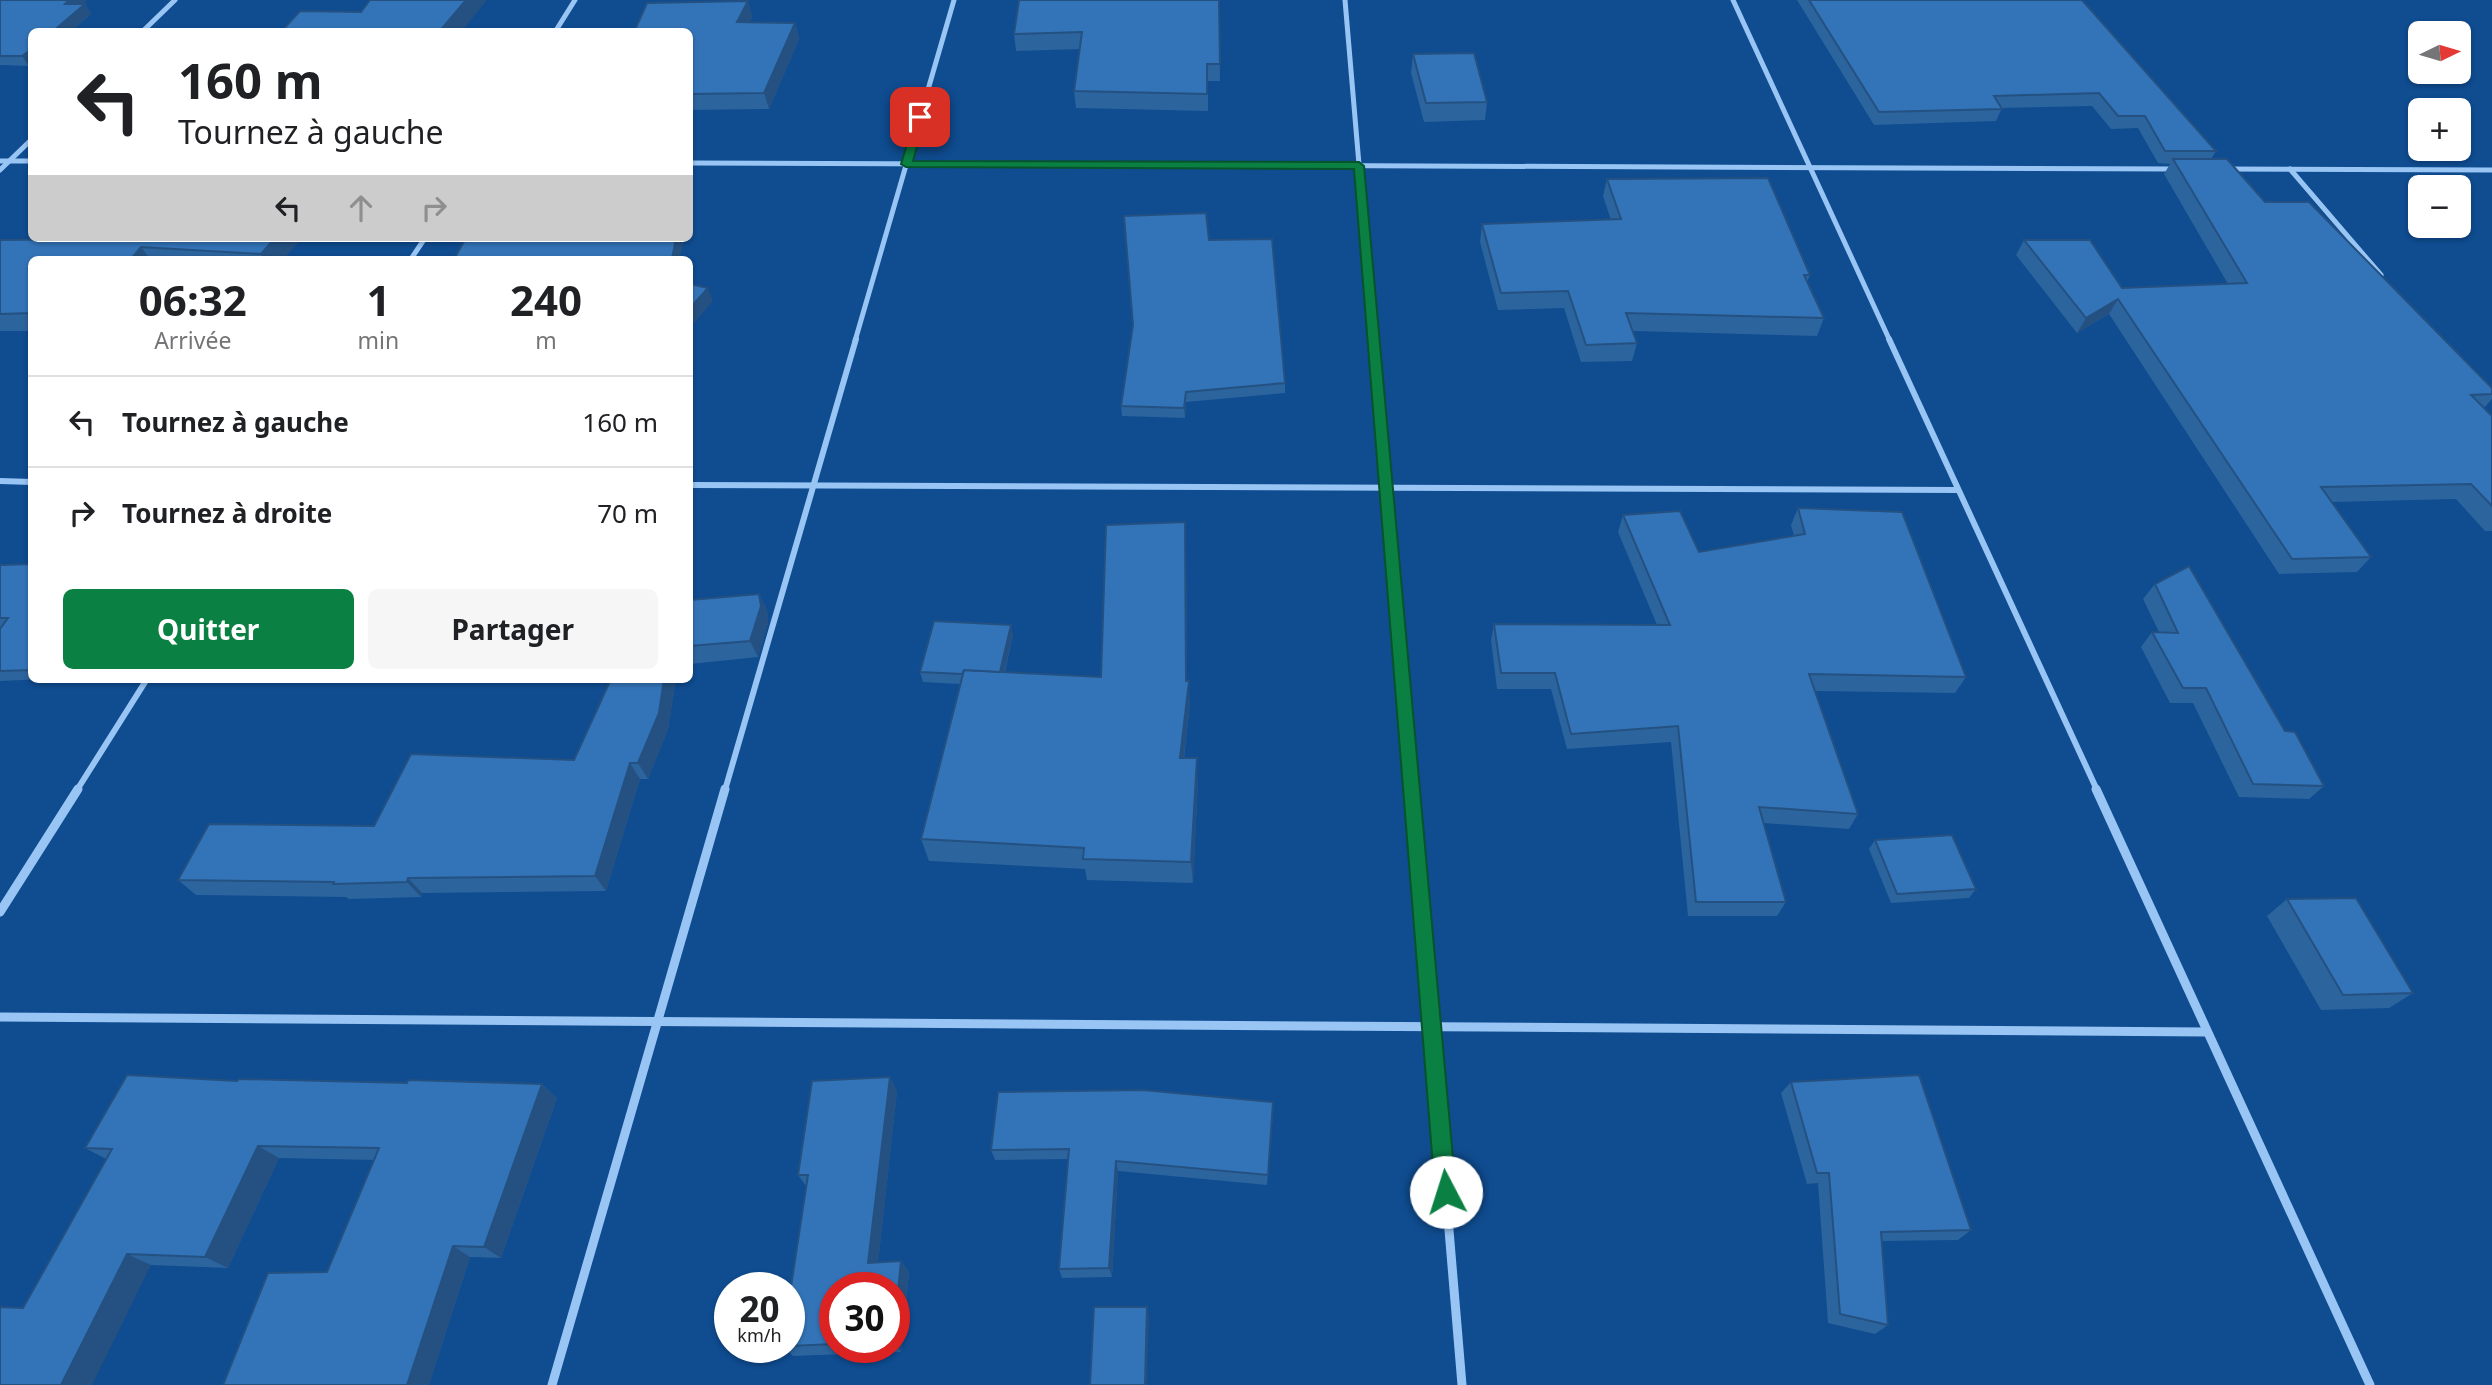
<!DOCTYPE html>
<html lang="fr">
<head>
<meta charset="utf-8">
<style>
  :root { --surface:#fff; --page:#f6f6f6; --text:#202124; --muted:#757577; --line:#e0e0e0; --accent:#0b8043 }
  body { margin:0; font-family:"Noto Sans",sans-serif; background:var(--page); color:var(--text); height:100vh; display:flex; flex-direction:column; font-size:26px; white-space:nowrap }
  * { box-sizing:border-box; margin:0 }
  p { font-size:23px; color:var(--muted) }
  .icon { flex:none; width:38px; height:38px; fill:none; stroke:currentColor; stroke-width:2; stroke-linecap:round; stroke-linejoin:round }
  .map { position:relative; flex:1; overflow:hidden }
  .side { position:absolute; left:28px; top:256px; width:665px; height:427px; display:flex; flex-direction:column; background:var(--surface); border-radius:10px; box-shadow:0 2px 5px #0004 }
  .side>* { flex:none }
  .banner { position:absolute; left:28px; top:28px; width:665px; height:214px; border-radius:10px; box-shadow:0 2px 5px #0004; background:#fff; color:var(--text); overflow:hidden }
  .needle { width:46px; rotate:85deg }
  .fabs { position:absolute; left:2408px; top:21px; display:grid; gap:14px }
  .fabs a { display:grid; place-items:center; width:63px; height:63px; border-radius:10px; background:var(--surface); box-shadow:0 2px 5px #0004; font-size:35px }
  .speed { position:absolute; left:714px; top:1272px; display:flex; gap:14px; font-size:35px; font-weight:700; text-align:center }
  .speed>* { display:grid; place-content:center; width:91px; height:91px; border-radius:50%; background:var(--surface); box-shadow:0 2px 5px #0004; line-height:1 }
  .speed small { font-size:18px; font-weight:400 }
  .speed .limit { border:10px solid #d22; background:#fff; color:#111 }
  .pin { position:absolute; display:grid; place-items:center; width:60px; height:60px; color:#fff; margin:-30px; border-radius:14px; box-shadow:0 4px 10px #0006 }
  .me { position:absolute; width:77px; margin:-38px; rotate:355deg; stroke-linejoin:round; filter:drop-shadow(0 0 5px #0008) }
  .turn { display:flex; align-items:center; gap:24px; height:147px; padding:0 35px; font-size:32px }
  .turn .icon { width:91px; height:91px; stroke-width:2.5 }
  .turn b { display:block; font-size:49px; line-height:60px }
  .lanes { display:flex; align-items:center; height:66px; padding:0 35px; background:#0003; justify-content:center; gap:35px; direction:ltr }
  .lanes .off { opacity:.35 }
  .eta { display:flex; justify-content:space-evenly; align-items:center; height:119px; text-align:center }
  .eta b { font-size:42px; font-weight:700; line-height:49px }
  .primary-button { display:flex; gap:14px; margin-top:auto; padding:14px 35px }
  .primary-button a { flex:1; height:80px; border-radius:10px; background:var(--accent); color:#fff; font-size:28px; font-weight:700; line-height:80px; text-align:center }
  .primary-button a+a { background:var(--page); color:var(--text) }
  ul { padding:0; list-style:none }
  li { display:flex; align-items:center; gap:21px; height:91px; padding:0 35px; border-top:2px solid var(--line) }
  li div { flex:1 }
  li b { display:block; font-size:26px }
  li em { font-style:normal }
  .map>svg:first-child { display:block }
</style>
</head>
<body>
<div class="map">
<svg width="2492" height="1385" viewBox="0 0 2492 1385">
  <rect width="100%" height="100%" fill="#0f4c90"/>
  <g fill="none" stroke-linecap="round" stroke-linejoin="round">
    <g stroke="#98c5f4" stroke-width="5">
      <path d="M1345 0 1374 341"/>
      <path d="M1733 0 1890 341"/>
      <path d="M142 32 175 0"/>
      <path d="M555 32 575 0"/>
      <path d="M0 161H32"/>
      <path d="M690 163 2176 169"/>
      <path d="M2227 169 2492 170"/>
      <path d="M2290 169 2381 275"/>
      <path d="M0 170 32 139"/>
      <path d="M411 259 425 238"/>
      <path d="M855 341 954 0"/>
    </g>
    <g stroke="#98c5f4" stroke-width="6">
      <path d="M1374 339 1412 790"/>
      <path d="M1889 339 2097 790"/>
      <path d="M0 481 32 482"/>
      <path d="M690 485 1958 490"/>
      <path d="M77 790 147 679"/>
      <path d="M725 790 856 339"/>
    </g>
    <g stroke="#98c5f4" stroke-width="9">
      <path d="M1412 789 1462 1385"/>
      <path d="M2096 789 2370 1385"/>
      <path d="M0 912 78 789"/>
      <path d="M0 1017 2207 1032"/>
      <path d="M552 1385 725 789"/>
    </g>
  </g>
  <g fill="#2c649e" fill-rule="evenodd">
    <path d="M0 0H87L82 4H85L91 14 70 32H32L29 66 0 65Z"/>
    <path d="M1219 0 1220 81H1208V111L1076 108 1074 91 1080 49 1016 51 1014 34Z"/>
    <path d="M1797 0H2082L2216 151 2211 159 2492 388V399L2484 408 2492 416V531H2485L2456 499 2332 502 2371 557 2357 572 2279 574 2109 314 2077 333 2016 255 2024 240 2122 288 2228 284 2164 174 2170 164 2158 163 2138 128 2111 129 2092 106 2002 108 1996 121 1874 125Z"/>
    <path d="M748 1 752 17 749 23H795L799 39 769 109 690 110V32Z"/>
    <path d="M1413 54 1487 102 1485 120 1424 122 1411 73Z"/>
    <path d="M1607 179 1810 275 1807 282 1824 318 1817 336 1633 331 1637 343 1632 361 1581 362 1564 308 1498 310 1480 242 1482 224 1611 220 1603 196Z"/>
    <path d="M302 238 283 259H32V331H0V240Z"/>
    <path d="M1209 240 1285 383V393L1186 402 1185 418 1122 416 1121 406Z"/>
    <path d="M1798 508 1966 677 1955 693 1815 691 1858 814 1849 829 1764 823 1786 902 1777 916H1688L1671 742 1567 749 1551 689H1497L1491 640 1494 624 1657 625 1618 532 1623 515 1699 552 1794 536 1791 525Z"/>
    <path d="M1185 522 1186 546 1187 681 1190 704 1184 758 1198 780 1193 883 1087 880 1085 869 929 861 921 839 960 684 923 682 920 672 1013 635 1005 672 1101 677Z"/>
    <path d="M32 564V679H44L0 681V565Z"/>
    <path d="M2155 584 2285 731 2324 786 2309 799 2239 797 2193 703H2170L2141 647 2152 632H2159L2143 599Z"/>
    <path d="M759 594 767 610 768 623 758 657 690 664V600Z"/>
    <path d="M293 679H403L297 683Z"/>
    <path d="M611 679H676L668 729 648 779H640L606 891 422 893 421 897 349 899 346 897 196 895 178 880 374 826 574 760Z"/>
    <path d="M1875 840 1976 889 1969 898 1891 903 1869 849Z"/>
    <path d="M2287 899 2413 993 2389 1008 2321 1010 2267 916Z"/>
    <path d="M890 1077 897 1091 878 1262 901 1261 909 1272 901 1352 793 1356 784 1348H789V1300L806 1186 798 1175ZM835 1288H894V1348H835Z"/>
    <path d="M237 1081 542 1084 557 1098 501 1258 470 1257 429 1385H223L327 1272 374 1160 279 1158 228 1268 151 1265 23 1308 106 1159 85 1148Z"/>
    <path d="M1791 1082 1971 1230 1958 1240 1882 1241 1888 1325 1875 1334 1828 1323 1818 1183 1807 1184 1781 1093Z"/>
    <path d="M1273 1113 1267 1185 1118 1171 1112 1277 1062 1278 1059 1269 1068 1159 995 1160 991 1150Z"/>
  </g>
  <g fill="#245181">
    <path d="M69 0H87L71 13 65 4Z"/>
    <path d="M466 0H487L461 32H439Z"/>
    <path d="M748 1 752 17 741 38 737 22Z"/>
    <path d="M85 4 91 14 70 32H52Z"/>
    <path d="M795 23 799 39 769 109 764 93Z"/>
    <path d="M32 49V64L29 66 22 56Z"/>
    <path d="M275 238H302L283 259H264L261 254Z"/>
    <path d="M676 238H684L680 259H672Z"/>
    <path d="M141 247 150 259H131Z"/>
    <path d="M708 288 713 301 690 328V308Z"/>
    <path d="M2118 299 2109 314 2077 333 2086 318Z"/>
    <path d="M1186 392V402L1185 418 1184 408Z"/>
    <path d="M1185 522 1186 546 1187 698 1189 681 1190 704 1181 780 1180 758 1186 681Z"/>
    <path d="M690 566 692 572 690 591Z"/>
    <path d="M759 594 767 610 768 623 758 657 750 641Z"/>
    <path d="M1011 625 1013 635 1001 686 999 676Z"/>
    <path d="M664 679H676L668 729 648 779 638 763Z"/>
    <path d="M1197 758 1198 780 1193 883 1191 862Z"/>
    <path d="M630 763 640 779 606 891 595 876Z"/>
    <path d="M408 878 422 893 421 897 407 882Z"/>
    <path d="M890 1077 897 1091 877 1274 868 1263Z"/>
    <path d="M542 1084 557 1098 501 1258 484 1247Z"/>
    <path d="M258 1146 279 1158 228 1268 205 1257Z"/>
    <path d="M1116 1161 1118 1171 1112 1277 1109 1268Z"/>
    <path d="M453 1246 470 1257 429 1385H407Z"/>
    <path d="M127 1254 151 1265 92 1385H61Z"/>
    <path d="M901 1261 909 1272 901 1352 894 1343V1329Z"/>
    <path d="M1147 1307 1149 1317 1147 1385H1145Z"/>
  </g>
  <g fill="#3374b8" stroke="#245181" stroke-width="2">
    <path d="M0 0H69L65 4H85L52 32H32V49L22 56H0Z"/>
    <path d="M370 0H466L439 32H281L300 11 361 12Z"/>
    <path d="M1019 0H1219L1220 64H1207V94L1074 91 1082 32 1014 34Z"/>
    <path d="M1809 0H2082L2216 151H2165L2145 116H2118L2099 93 1994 96 2002 109 1879 112Z"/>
    <path d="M748 1 737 22 795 23 764 93 690 94V32H634L647 3Z"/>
    <path d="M1474 53 1487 102 1426 103 1413 54Z"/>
    <path d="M2173 159H2227L2265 202H2309L2492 388V394L2471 395 2492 416V506L2471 484 2321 487 2371 557 2292 559 2118 299 2086 318 2024 240H2090L2122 288 2247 283Z"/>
    <path d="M1768 178 1810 275H1804L1824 318 1626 313 1637 343 1586 345 1568 291 1501 293 1482 224 1621 219 1607 179Z"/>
    <path d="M1206 213 1209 240 1272 239 1285 383 1186 392 1184 408 1121 406 1133 325 1124 216Z"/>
    <path d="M92 238H275L261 254 141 247 131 259H32V313L0 314V240L91 239Z"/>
    <path d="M466 238H676L672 259H454Z"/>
    <path d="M690 284 708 288 690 308Z"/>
    <path d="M1798 508 1902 512 1966 677 1809 674 1858 814 1759 807 1786 902H1696L1678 726 1571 734 1555 673H1501L1494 624 1670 625 1623 515 1680 511 1699 552 1805 534Z"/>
    <path d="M1185 522 1186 681H1189L1180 758H1197L1191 862 1083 859 1084 848 921 839 964 670 1101 677 1106 525Z"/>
    <path d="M32 564V670L0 671V629L8 618H0V565Z"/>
    <path d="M2189 566 2285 731 2295 732 2324 786 2253 784 2206 688H2183L2152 632 2178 633 2155 584Z"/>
    <path d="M759 594 761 606 750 641 690 646V600Z"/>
    <path d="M934 621 1011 625 1000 672 964 670 962 674 920 672Z"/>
    <path d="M611 679H664L659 713 638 763H630L595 876 408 878 407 882 333 884 334 882 178 880 209 824 374 826 411 754 574 760Z"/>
    <path d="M1952 835 1976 889 1897 894 1875 840Z"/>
    <path d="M2356 898 2413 993 2343 995 2287 899Z"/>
    <path d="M127 1075 237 1081 239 1079 407 1083 408 1080 542 1084 484 1247 453 1246 407 1385H223L268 1273 327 1272 379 1148 258 1146 205 1257 127 1254 61 1385H0V1307L23 1308 112 1149 85 1148Z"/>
    <path d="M1919 1075 1971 1230 1881 1232 1888 1325 1840 1314 1829 1173H1817L1791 1082Z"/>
    <path d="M890 1077 868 1263 901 1261 894 1329V1288H835V1344L789 1346V1300L808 1175H798L812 1081Z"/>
    <path d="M1143 1090 1273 1102 1268 1175 1116 1161 1109 1268 1059 1269 1069 1149 991 1150 998 1092Z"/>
    <path d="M1094 1307H1147L1145 1385H1090Z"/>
  </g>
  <path fill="#0b8043" stroke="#07532c" stroke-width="2" d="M916 115 925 117 913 161 1359 162 1364 166 1456 1192 1453 1199 1446 1202 1438 1199 1435 1192 1354 169 906 167 901 164Z"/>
</svg>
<div class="fabs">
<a><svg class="needle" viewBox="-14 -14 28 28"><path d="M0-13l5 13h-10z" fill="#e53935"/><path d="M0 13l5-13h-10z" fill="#757577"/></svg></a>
<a>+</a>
<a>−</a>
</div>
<div class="speed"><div>20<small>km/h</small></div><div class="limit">30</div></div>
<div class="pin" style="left:920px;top:117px;background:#d93025"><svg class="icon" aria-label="arrive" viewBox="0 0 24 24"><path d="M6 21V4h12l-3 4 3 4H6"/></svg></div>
<svg class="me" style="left:1446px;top:1192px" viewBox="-20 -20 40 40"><circle r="19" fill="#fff"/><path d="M0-13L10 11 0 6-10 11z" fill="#0b8043"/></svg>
<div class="banner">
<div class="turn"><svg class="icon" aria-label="left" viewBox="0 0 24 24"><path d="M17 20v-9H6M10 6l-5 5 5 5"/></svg><div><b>160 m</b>Tournez à gauche</div></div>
<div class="lanes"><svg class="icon" aria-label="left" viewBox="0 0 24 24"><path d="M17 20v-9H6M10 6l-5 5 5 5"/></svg><svg class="icon off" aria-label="ahead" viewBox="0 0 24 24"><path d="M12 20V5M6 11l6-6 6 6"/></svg><svg class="icon off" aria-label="right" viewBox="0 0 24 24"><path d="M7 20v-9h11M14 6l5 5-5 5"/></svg></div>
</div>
<section class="side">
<div class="eta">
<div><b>06:32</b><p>Arrivée</p></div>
<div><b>1</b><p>min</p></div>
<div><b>240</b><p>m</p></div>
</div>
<ul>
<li><svg class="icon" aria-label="left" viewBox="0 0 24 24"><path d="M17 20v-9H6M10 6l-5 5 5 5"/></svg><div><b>Tournez à gauche</b></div><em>160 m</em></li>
<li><svg class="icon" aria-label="right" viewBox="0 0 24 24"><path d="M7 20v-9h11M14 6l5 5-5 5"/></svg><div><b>Tournez à droite</b></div><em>70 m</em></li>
</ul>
<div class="primary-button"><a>Quitter</a><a>Partager</a></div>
</section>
</div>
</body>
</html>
